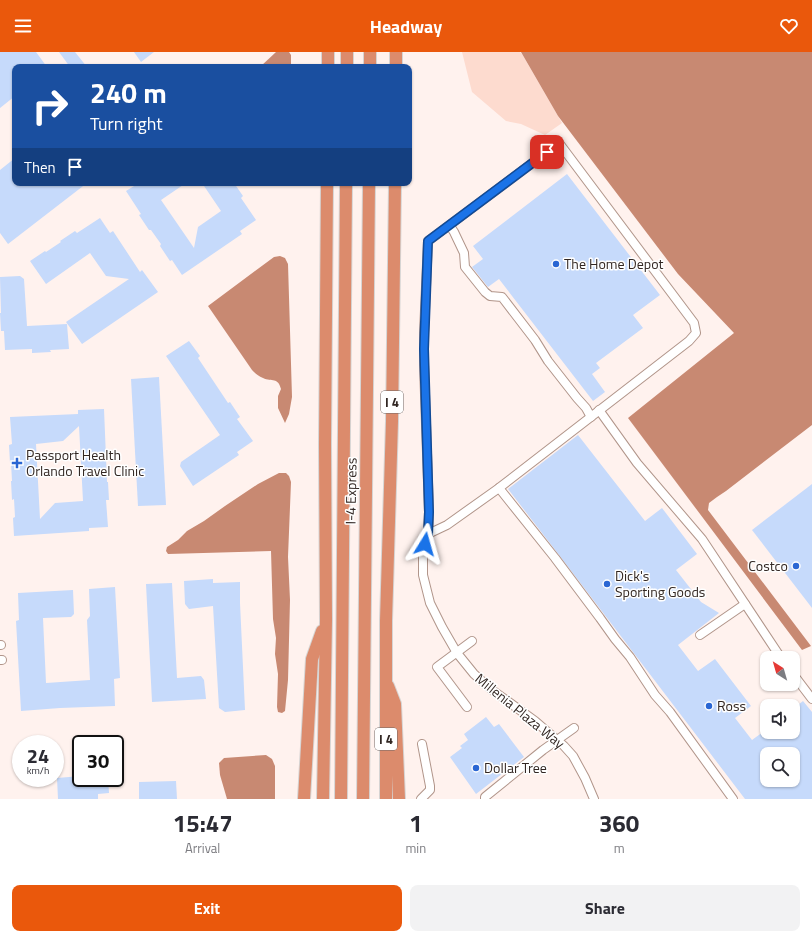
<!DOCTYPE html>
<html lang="en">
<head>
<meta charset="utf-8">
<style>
  :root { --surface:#fff; --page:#f2f2f3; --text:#2b2b33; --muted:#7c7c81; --accent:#ea580c }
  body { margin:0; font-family:"Titillium Web",sans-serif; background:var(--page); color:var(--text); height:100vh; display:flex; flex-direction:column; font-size:15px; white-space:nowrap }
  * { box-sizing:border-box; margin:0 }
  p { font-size:13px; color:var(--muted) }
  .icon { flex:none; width:22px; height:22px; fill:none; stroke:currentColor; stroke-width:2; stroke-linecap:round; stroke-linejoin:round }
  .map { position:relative; height:747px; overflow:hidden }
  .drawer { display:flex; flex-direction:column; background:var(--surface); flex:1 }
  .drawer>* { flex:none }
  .guide { position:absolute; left:12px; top:12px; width:400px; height:122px; border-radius:8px; box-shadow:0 1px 3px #0004; background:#1a4fa0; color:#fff; overflow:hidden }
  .needle { width:26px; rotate:323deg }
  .buttons { position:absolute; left:760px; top:599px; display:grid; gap:8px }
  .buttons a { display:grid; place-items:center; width:40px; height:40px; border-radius:8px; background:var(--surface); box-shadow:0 1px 3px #0004; font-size:20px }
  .speed { position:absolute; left:12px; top:683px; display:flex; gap:8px; font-size:20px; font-weight:700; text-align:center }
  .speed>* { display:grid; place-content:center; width:52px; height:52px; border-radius:50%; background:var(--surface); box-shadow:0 1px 3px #0004; line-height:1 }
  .speed small { font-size:10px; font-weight:400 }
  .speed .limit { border:2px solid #111; border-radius:6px; background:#fff; color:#111 }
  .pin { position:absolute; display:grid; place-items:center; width:34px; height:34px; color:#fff; margin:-17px; border-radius:8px; box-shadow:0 2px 6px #0006 }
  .me { position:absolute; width:44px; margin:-22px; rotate:8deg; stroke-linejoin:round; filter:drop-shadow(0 0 3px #0008) }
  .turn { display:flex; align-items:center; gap:14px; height:84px; padding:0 12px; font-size:18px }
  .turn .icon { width:52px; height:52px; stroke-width:2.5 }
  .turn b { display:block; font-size:28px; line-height:34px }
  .then { display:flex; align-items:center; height:38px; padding:0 12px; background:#0003; gap:8px; font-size:15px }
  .eta { display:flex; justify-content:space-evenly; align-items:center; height:68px; text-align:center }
  .eta b { font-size:24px; font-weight:700; line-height:28px }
  .primary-button { display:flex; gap:8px; margin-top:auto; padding:8px 12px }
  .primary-button a { flex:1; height:46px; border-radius:8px; background:var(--accent); color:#fff; font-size:16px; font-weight:700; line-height:46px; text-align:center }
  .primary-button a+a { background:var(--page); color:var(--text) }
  header { display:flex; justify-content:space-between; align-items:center; height:52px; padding:0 12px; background:var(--accent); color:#fff; font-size:18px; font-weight:700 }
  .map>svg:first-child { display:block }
</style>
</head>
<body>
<header><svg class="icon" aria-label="menu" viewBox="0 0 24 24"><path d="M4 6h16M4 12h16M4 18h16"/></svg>Headway<svg class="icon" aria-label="heart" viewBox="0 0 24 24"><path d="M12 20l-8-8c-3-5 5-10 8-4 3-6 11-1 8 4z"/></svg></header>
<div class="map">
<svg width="812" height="747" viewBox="0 0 812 747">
  <rect width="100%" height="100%" fill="#fff2ee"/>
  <path fill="#fddbcf" d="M462 0H520L522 2 562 71 545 83 521 72 506 69 472 40Z"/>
  <g fill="#c88972">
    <path d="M276 0H289L291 3V15H260Z"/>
    <path d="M521 0H812V373L726 439 717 445 709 451 708 458 811 594 802 598 628 366 734 281 678 222 558 64Z"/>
    <path d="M280 204 285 206 288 212 292 345 289 362 285 371 278 356V344L281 337C278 325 272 330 263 326 258 324 255 321 252 318L208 254 274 205Z"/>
    <path d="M279 421H286L289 424 291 430 288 505 290 548 288 628 285 659 282 661 278 660 277 655 278 622 275 602 276 586 273 567 271 499 168 502 166 499 167 495 178 488 187 479 204 469 225 454 258 432Z"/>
    <path d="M266 703 272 707 275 714V747H227L220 723 219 711 224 706Z"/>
  </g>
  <g fill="#c6dafb" fill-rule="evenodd">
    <path d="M0 0H36L47 15H15V44L0 56Z"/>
    <path d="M59 0H75L87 15H70Z"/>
    <path d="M134 0H154L141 10Z"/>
    <path d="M15 106V131H87L8 192 0 181V118Z"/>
    <path d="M567 122 660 243 633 263 643 276 596 311 600 316 592 322 605 340 593 349 499 227 488 235 472 215 483 207 473 194Z"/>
    <path d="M139 131H186L161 148 194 196 198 175 221 159 202 131H234L243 144 241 146 256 168 240 179 242 182 182 223 172 208 170 209 160 194 161 192 151 178H149L139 163 141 162 126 139Z"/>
    <path d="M100 166 110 181 113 179 140 220 142 218 158 240 82 292 66 270 129 227 106 224 90 201 46 232 30 209 45 199 46 200 61 190 60 189 75 179 77 181Z"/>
    <path d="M20 224 24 227 27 274 67 272 69 297 50 298 51 300 32 301V297L5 298 4 279H1L0 261H1L0 225Z"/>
    <path d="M189 289 200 304 198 306 228 351 230 350 240 365 237 367 253 389 237 400 239 403 193 434 180 414 181 410 220 383 166 304Z"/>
    <path d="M159 325 166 453 138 454 131 327Z"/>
    <path d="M104 357 107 430H108L109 448H106L108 475 89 476V479L14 484 13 466 15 465 14 447 12 448 11 429H12L11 411H10L9 393 12 392 10 365 78 362V358ZM79 374 83 449 55 451 40 467 36 392 63 389Z"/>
    <path d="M578 383 645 469 662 456 697 502 676 518 701 550 719 561 678 593 698 619 715 607 751 654 735 666 752 688 767 677V680H793V657L803 649 812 660V747H745L559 503 508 437ZM767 702H793V728H767Z"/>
    <path d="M812 432V556L752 478Z"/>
    <path d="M213 527V531L240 530V551L245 658 225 660 219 656 213 554 189 557 185 552 184 529Z"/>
    <path d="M172 531 177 626 201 624 204 628 206 647 152 650 146 532Z"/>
    <path d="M115 535 120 626 114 627 115 654 60 656 21 659 16 569 19 568 18 541 73 538 74 562 71 565 43 566 46 631 90 628 87 568 90 564 89 537Z"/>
    <path d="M486 665 494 675 499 672 524 705 476 742 450 705 462 696 460 694 468 688 464 682Z"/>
    <path d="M81 724V726H108L109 741 98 742V747H58L57 726Z"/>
    <path d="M176 729 177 747H139V730Z"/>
  </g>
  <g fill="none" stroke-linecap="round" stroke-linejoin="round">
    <g stroke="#b1958a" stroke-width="10">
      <g id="minor">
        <path d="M450 174 454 180 464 201 465 215 485 240 490 244 502 245 535 288 548 309 577 346 586 356 591 365"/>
        <path d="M599 358 637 411 702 487 781 606"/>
        <path d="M499 436 555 506 600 566 615 587 630 605 655 643 670 660 733 747"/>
        <path d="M428 482 447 473 499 436 689 289 696 281 694 271 559 91 428 189 424 281V313L429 460 428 482 423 503V523L430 551 442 575 457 601 474 622 492 638 535 669 564 694 573 704 585 726 594 747"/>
        <path d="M700 583 745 552"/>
        <path d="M0 593H1"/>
        <path d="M0 608H2"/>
        <path d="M793 622 812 647"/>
        <path d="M467 655 437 615 472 589"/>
        <path d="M421 747 430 738V734L422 692"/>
        <path d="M485 747V745L543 698 574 676"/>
      </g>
    </g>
    <g stroke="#d6d4d3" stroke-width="14">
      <g id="highway">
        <path d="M328 15V0"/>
        <path d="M347 15V0"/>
        <path d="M370 15V0"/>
        <path d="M396 15V0"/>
        <path d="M388 634 395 652 399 747"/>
        <path d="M304 747 312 607 322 579"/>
        <path d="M323 747 326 568 325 392 327 131"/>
        <path d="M341 747 346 131"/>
        <path d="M363 747 369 131"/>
        <path d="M386 747V569L392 369 395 131"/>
      </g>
    </g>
    <use href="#minor" stroke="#fff" stroke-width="8"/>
    <use href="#highway" stroke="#dc8b6c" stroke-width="12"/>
  </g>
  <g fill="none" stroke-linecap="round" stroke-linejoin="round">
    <g stroke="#114b97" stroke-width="10">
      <path id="route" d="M425 492 428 482 429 460 424 297 428 189 547 100"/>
    </g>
    <use href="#route" stroke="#1a73e8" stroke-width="7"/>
  </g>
  <g fill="#2a66d3" stroke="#fff" stroke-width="1.5">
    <circle cx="556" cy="212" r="4"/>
    <path d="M15 405h4v4h4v4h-4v4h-4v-4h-4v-4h4z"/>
    <circle cx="796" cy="514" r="4"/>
    <circle cx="607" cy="532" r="4"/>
    <circle cx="709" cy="654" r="4"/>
    <circle cx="476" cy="716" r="4"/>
  </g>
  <g text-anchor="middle" stroke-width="3" stroke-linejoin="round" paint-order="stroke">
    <g fill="#fff" stroke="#6f6764" stroke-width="1">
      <rect x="381" y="339" width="22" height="22" rx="3"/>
      <rect x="375" y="676" width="22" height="22" rx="3"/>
    </g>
    <g font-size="13" font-weight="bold" fill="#312622">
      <text x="392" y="355">I 4</text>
      <text x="386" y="692">I 4</text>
    </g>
    <g font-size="14" fill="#312622" stroke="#fff" text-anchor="start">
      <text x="564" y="217">The Home Depot</text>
      <text x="26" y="408">Passport Health<tspan x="26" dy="16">Orlando Travel Clinic</tspan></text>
      <text x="788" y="519" text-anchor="end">Costco</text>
      <text x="615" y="529">Dick's<tspan x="615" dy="16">Sporting Goods</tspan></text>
      <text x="717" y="659">Ross</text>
      <text x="484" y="721">Dollar Tree</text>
    </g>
    <g font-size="14" fill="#312622" stroke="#fff">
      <text transform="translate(351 439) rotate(-89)" y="5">I-4 Express</text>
      <text transform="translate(520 659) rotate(39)" y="5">Millenia Plaza Way</text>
    </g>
  </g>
</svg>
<div class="buttons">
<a><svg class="needle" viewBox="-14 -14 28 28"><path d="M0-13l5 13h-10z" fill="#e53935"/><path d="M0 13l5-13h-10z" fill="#7c7c81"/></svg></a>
<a><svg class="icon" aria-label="sound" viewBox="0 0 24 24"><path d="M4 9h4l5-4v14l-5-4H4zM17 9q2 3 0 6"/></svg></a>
<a><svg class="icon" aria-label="search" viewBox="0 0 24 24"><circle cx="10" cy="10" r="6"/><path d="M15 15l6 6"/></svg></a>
</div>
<div class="speed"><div>24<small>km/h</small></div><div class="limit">30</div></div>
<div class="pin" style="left:547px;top:100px;background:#d93025"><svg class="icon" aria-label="arrive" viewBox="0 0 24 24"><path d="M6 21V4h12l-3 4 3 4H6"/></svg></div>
<svg class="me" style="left:425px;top:492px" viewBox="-20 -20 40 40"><path d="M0-17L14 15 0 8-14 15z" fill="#1a73e8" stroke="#fff" stroke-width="4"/></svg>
<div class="guide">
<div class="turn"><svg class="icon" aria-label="right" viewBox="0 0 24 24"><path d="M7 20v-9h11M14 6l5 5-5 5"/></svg><div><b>240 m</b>Turn right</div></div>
<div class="then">Then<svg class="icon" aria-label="arrive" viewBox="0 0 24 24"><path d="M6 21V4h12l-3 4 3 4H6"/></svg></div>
</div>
</div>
<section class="drawer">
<div class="eta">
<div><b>15:47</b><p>Arrival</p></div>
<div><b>1</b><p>min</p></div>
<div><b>360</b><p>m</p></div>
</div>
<div class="primary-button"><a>Exit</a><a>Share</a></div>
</section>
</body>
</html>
